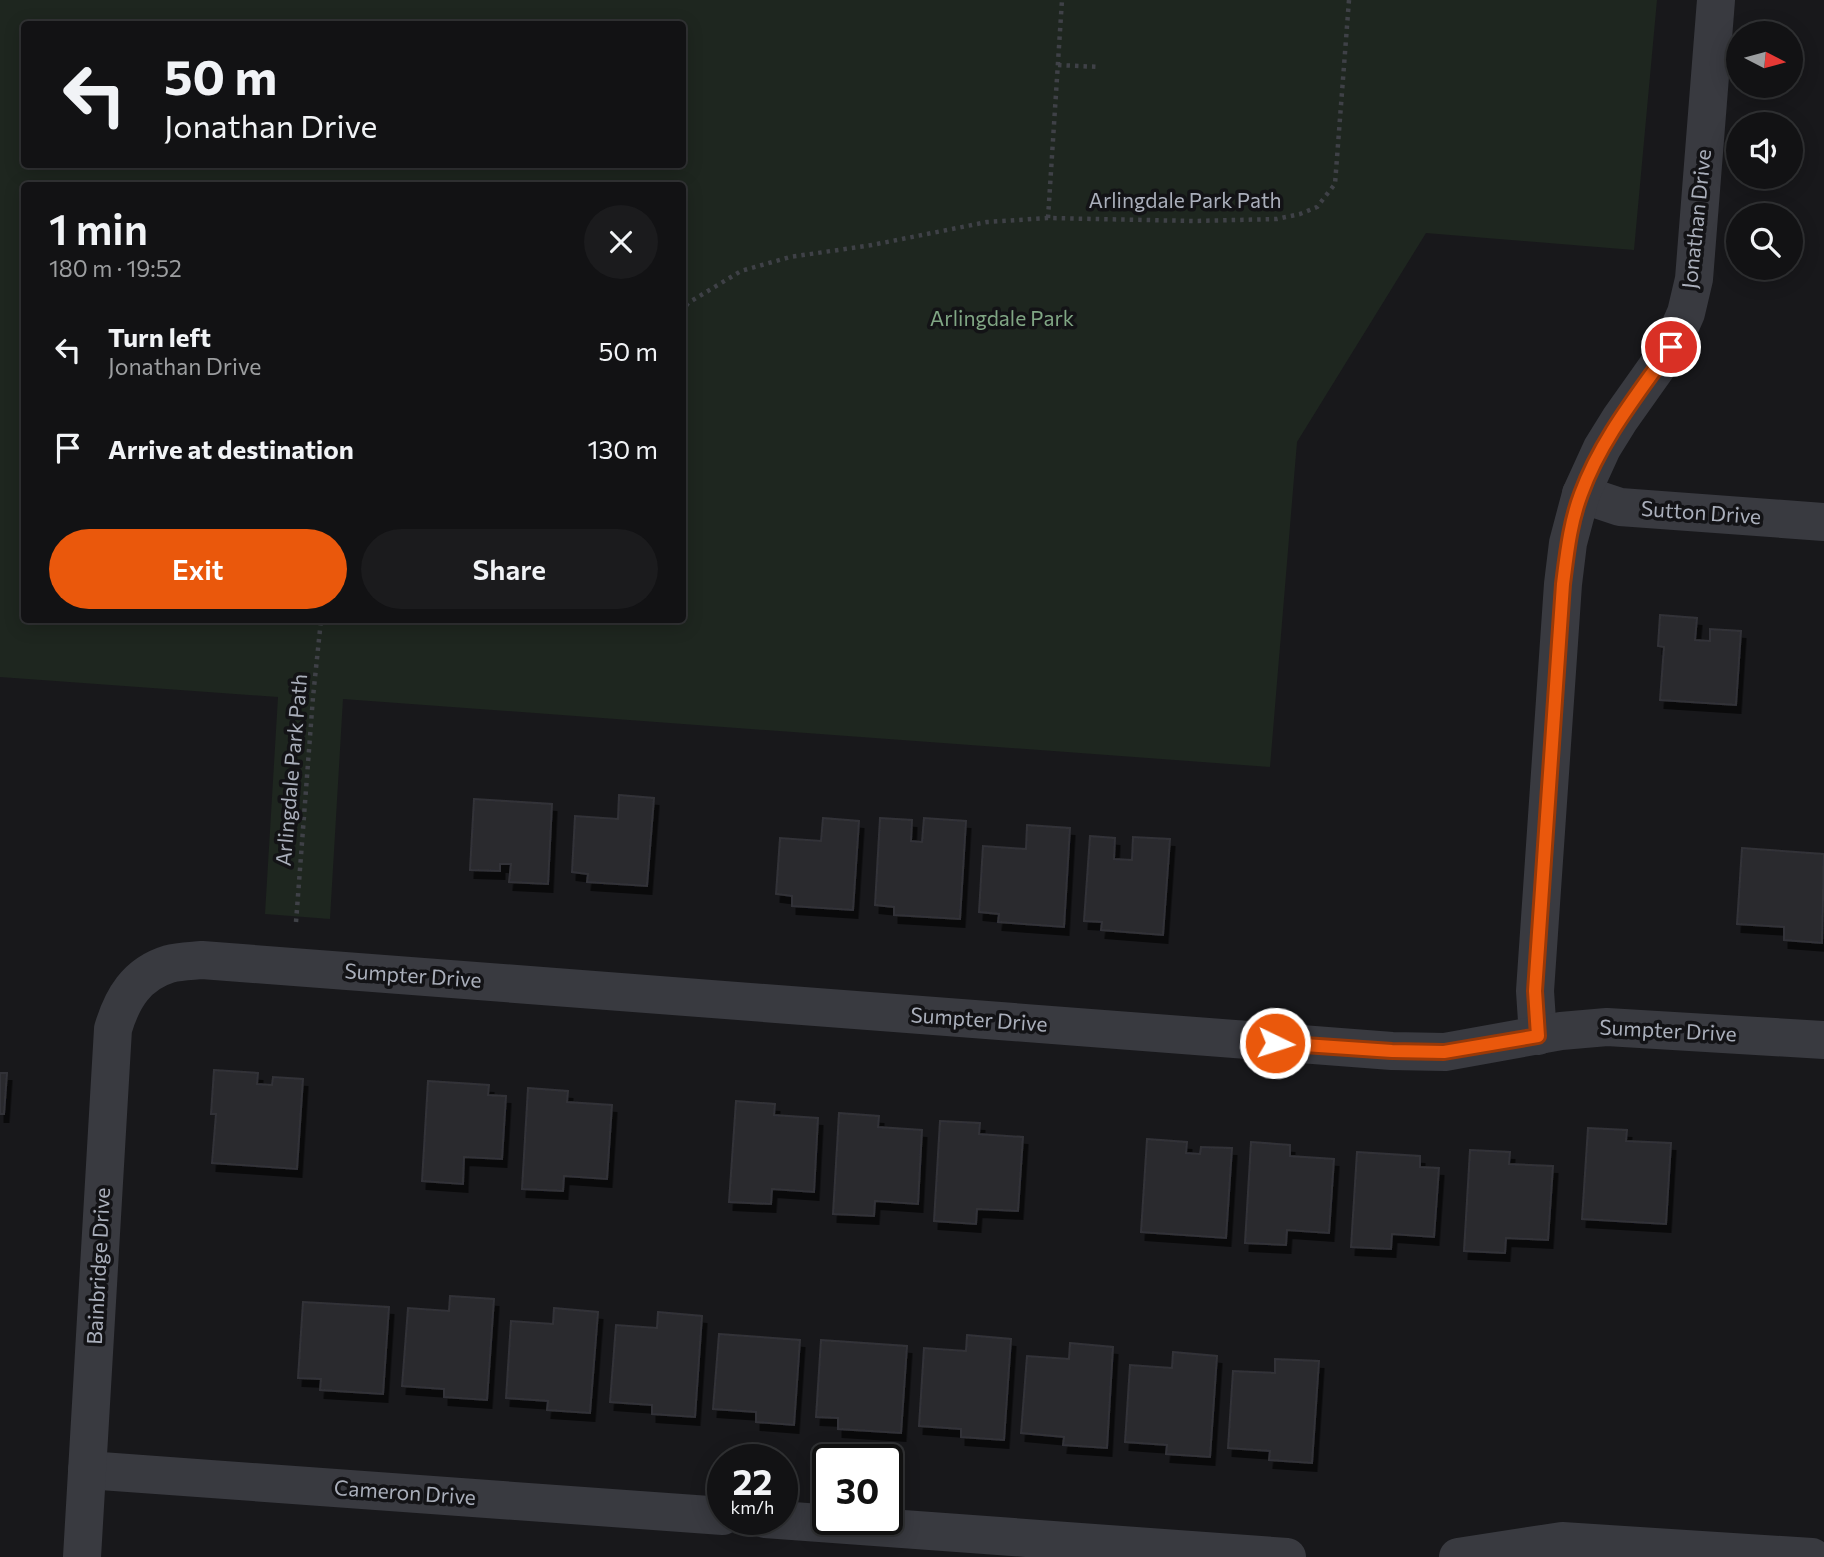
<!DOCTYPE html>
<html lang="en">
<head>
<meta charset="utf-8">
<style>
  :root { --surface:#121214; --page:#1b1b1d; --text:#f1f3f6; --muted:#9c9ea0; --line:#313234; --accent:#ea580c }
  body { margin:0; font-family:Commissioner,sans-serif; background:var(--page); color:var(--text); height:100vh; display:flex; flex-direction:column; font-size:26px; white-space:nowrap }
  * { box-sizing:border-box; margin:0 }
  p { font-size:23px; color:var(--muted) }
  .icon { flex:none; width:38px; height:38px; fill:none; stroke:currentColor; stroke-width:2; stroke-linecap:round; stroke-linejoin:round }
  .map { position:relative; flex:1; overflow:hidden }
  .drawer { position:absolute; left:21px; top:182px; width:665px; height:441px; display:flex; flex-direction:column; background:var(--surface); border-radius:7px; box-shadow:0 4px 18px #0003,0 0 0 2px var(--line) }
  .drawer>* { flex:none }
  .banner { position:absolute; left:21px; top:21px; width:665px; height:147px; border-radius:7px; box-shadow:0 4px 18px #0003,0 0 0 2px var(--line); background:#121214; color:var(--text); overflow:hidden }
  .needle { width:46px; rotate:96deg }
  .controls { position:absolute; left:1726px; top:21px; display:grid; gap:14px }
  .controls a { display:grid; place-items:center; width:77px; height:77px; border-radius:50%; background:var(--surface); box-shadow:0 4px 18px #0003,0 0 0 2px var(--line); font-size:35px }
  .speed { position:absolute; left:707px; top:1444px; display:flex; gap:14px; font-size:35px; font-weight:700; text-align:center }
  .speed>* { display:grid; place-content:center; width:91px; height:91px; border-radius:50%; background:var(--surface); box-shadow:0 4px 18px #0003,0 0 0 2px var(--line); line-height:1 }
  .speed small { font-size:18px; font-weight:400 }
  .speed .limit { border:4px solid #111; border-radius:10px; background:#fff; color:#111 }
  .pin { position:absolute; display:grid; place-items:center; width:60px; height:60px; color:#fff; margin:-30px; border:4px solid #fff; border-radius:50%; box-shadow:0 2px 7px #0007 }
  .me { position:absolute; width:77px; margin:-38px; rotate:94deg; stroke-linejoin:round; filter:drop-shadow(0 0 5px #0008) }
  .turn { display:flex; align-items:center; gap:24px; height:147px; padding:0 28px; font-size:32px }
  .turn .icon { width:91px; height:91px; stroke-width:2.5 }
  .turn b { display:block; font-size:49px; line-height:60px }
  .round { display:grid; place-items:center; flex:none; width:74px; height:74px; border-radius:37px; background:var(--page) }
  .headline { display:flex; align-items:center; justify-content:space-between; height:119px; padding:0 28px }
  h1 { font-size:42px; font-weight:600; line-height:52px }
  .action { display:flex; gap:14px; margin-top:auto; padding:14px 28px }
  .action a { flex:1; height:80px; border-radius:42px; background:var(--accent); color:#fff; font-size:28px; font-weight:600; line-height:80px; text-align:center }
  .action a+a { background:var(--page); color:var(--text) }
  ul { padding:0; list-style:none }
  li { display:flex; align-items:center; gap:21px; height:98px; padding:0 28px }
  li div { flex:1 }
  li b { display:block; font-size:26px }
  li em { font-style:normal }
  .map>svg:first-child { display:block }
</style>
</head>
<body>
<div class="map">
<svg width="1824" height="1557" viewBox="0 0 1824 1557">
  <defs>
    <filter id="shadow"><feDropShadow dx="4.5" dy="8" stdDeviation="0" flood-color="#0009"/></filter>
  </defs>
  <rect width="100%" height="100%" fill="#18181b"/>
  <path fill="#1e261f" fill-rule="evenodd" d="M0 0H1657L1634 250 1426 233 1297 442 1270 767 343 699 330 919 265 914 278 697 0 677ZM24 24H682V164H24ZM24 186H682V620H24Z"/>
  <g fill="#2b2b2f" stroke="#323237" stroke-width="2" filter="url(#shadow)">
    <path d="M1660 615 1697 618 1695 640 1710 641V629L1741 631 1736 705 1660 700 1664 647 1658 646Z"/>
    <path d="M619 795 654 798 647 886 587 882 588 874 572 872 575 816 618 819Z"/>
    <path d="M474 799 552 804 548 884 509 882 511 864H500V871L470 870Z"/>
    <path d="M823 818 859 821 853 910 792 906V896L776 894 780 838 821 841Z"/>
    <path d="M880 818 912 820 911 841 922 842 924 818 966 821 960 919 894 915V907L875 905Z"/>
    <path d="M1027 825 1070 828 1064 927 998 922 999 914 979 912 983 846 1026 849Z"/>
    <path d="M1090 836 1115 838 1114 859 1132 860 1133 837 1170 839 1163 935 1101 930 1102 922 1084 921Z"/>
    <path d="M1742 848 1824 854 1822 943 1784 940V927L1737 924Z"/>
    <path d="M214 1070 258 1073 257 1084 272 1085 273 1077 303 1079 297 1169 212 1163 216 1114H211Z"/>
    <path d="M0 1073H7L4 1114H0Z"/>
    <path d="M428 1081 489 1085 488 1095 506 1096 502 1159 464 1157 463 1184 422 1181Z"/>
    <path d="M528 1088 568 1091 567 1102 612 1105 607 1179 564 1176 563 1191 522 1189Z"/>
    <path d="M736 1101 775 1104 774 1115 818 1118 814 1192 772 1189 771 1204 729 1202Z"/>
    <path d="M839 1113 879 1116 878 1127 922 1130 918 1204 875 1201 874 1216 833 1214Z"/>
    <path d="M940 1121 980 1123 979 1134 1023 1137 1018 1211 977 1209 976 1224 934 1221Z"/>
    <path d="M1588 1128 1627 1130 1626 1141 1671 1143 1666 1224 1582 1219Z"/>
    <path d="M1147 1139 1187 1142 1186 1153 1200 1154 1201 1147 1232 1148 1226 1238 1141 1232Z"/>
    <path d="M1251 1142 1290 1145V1156L1334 1159 1329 1233 1287 1230 1286 1245 1245 1243Z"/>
    <path d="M1470 1150 1510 1152 1509 1164 1553 1166 1548 1240 1506 1238 1505 1253 1464 1251Z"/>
    <path d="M1357 1152 1420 1156V1167L1439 1168 1434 1237 1392 1234 1391 1249 1351 1247Z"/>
    <path d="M450 1296 494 1299 487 1400 444 1397V1389L402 1386 408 1308 449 1311Z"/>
    <path d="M303 1302 389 1307 383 1394 320 1390 321 1379 298 1378Z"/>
    <path d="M554 1308 598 1312 590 1413 547 1410 548 1401 506 1398 511 1321 553 1324Z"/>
    <path d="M658 1312 702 1316 695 1417 652 1414V1405L610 1402 616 1325 657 1328Z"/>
    <path d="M719 1334 800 1340 794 1425 756 1422V1412L713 1409Z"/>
    <path d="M967 1335 1011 1339 1004 1440 961 1437V1429L919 1426 924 1348 966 1351Z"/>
    <path d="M821 1340 907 1346 901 1433 838 1429V1418L816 1417Z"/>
    <path d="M1070 1343 1113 1347 1107 1448 1063 1445 1064 1437 1021 1433 1027 1356 1069 1359Z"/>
    <path d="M1173 1352 1217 1356 1210 1457 1166 1454 1167 1445 1125 1442 1130 1365 1172 1368Z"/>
    <path d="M1275 1359 1319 1361 1312 1463 1269 1460 1270 1451 1228 1448 1233 1371 1275 1373Z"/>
  </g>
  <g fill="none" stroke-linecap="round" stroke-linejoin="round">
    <g stroke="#3f4147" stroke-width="4.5" stroke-dasharray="3.5 5" stroke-linecap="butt">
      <path d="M1058 65 1100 67"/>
      <path d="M1048 218 1062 0"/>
      <path d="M682 313 688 303 741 271 790 257 872 245 987 222 1048 218 1194 221 1277 219 1300 214 1317 207 1335 184 1349 0"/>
      <path d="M296 922 313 697 321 620"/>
    </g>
    <g stroke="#393a40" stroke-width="38">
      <path d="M1581 494 1620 507 1824 522"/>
      <path d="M1538 1036 1535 991 1563 584 1568 543 1581 494 1602 448 1620 419 1671 347 1686 313 1694 279 1716 0"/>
      <path d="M87 1470 723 1516"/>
      <path d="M765 1519 1287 1557"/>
      <path d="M82 1557 113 1029C122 999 136 974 169 964 179 961 192 961 202 960L1392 1051 1445 1052 1561 1031 1607 1027 1824 1040"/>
      <path d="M1458 1557 1562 1541 1812 1557"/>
    </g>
  </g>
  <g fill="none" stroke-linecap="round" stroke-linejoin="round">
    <g stroke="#983908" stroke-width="18">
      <path id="route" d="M1275 1043 1392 1051 1444 1052 1538 1036 1535 991 1563 584C1567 553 1570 523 1581 494 1601 439 1638 394 1671 347"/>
    </g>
    <use href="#route" stroke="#ea580c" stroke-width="12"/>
  </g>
  <g text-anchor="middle" stroke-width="7" stroke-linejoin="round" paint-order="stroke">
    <g font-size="21" fill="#aaafbb" stroke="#131316">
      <text x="1185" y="208">Arlingdale Park Path</text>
      <text transform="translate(1697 219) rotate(-84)" y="7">Jonathan Drive</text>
      <text transform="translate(1701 513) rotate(4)" y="7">Sutton Drive</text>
      <text transform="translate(292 770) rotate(-85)" y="7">Arlingdale Park Path</text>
      <text transform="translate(413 976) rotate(4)" y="7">Sumpter Drive</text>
      <text transform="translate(979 1020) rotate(4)" y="7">Sumpter Drive</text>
      <text transform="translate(1668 1031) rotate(3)" y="7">Sumpter Drive</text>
      <text transform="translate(99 1266) rotate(-87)" y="7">Bainbridge Drive</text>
      <text transform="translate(405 1493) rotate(4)" y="7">Cameron Drive</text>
    </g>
    <g font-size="21" fill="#80a684" stroke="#131316">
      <text x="1002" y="326">Arlingdale Park</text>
    </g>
  </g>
</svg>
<div class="controls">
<a><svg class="needle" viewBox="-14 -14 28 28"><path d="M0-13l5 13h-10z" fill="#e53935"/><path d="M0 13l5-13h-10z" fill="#9c9ea0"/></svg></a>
<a><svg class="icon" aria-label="sound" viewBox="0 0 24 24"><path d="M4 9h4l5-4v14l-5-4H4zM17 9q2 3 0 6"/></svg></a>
<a><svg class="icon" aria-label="search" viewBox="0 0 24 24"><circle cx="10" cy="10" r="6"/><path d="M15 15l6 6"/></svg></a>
</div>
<div class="speed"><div>22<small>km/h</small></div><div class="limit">30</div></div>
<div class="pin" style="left:1671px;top:347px;background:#d93025"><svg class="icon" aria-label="arrive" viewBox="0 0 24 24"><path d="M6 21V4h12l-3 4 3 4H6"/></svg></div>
<svg class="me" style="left:1275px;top:1043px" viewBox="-20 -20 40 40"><circle r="17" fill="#ea580c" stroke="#fff" stroke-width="3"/><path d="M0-11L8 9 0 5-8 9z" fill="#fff"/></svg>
<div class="banner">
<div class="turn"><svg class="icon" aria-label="left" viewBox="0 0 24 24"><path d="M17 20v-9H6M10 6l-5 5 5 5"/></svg><div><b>50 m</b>Jonathan Drive</div></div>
</div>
<section class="drawer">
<div class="headline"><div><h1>1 min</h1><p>180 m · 19:52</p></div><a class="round"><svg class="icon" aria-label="close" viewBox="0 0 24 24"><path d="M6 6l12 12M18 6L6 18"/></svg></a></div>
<ul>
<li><svg class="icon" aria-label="left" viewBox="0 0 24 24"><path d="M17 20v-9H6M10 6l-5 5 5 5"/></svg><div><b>Turn left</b><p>Jonathan Drive</p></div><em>50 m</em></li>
<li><svg class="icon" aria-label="arrive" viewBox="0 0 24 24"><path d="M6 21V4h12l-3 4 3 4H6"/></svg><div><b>Arrive at destination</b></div><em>130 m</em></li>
</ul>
<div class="action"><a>Exit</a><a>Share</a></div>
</section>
</div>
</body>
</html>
